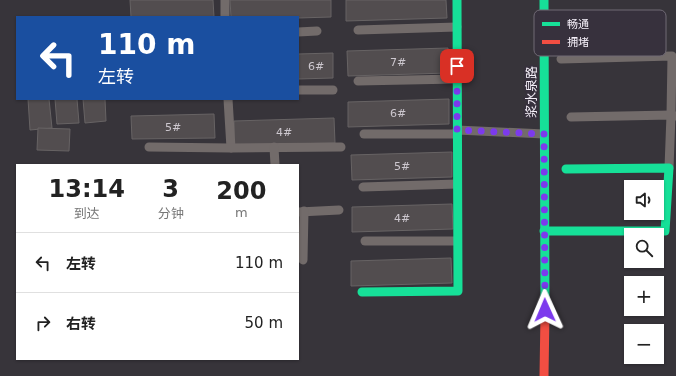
<!DOCTYPE html>
<html lang="zh">
<head>
<meta charset="utf-8">
<style>
  :root { --surface:#fff; --page:#f6f6f6; --text:#222; --muted:#767676; --line:#e0e0e0 }
  body { margin:0; font-family:"DejaVu Sans","Noto Sans SC",sans-serif; background:var(--page); color:var(--text); height:100vh; display:flex; flex-direction:column; font-size:15px; white-space:nowrap }
  * { box-sizing:border-box; margin:0 }
  p { font-size:13px; color:var(--muted) }
  .icon { flex:none; width:22px; height:22px; fill:none; stroke:currentColor; stroke-width:2; stroke-linecap:round; stroke-linejoin:round }
  .map { position:relative; flex:1; overflow:hidden }
  .drawer { position:absolute; left:16px; top:164px; width:283px; height:196px; display:flex; flex-direction:column; background:var(--surface); border-radius:0px; box-shadow:0 1px 3px #0004 }
  .drawer>* { flex:none }
  .banner { position:absolute; left:16px; top:16px; width:283px; height:84px; border-radius:0px; box-shadow:0 1px 3px #0004; background:#1a4fa0; color:#fff; overflow:hidden }
  .controls { position:absolute; left:624px; top:180px; display:grid; gap:8px }
  .controls a { display:grid; place-items:center; width:40px; height:40px; border-radius:0px; background:var(--surface); box-shadow:0 1px 3px #0004; font-size:20px }
  .pin { position:absolute; display:grid; place-items:center; width:34px; height:34px; color:#fff; margin:-17px; border-radius:8px; box-shadow:0 2px 6px #0006 }
  .me { position:absolute; width:44px; margin:-22px; rotate:359deg; stroke-linejoin:round; filter:drop-shadow(0 0 3px #0008) }
  .turn { display:flex; align-items:center; gap:14px; height:84px; padding:0 16px; font-size:18px }
  .turn .icon { width:52px; height:52px; stroke-width:2.5 }
  .turn b { display:block; font-size:28px; line-height:34px }
  .eta { display:flex; justify-content:space-evenly; align-items:center; height:68px; text-align:center }
  .eta b { font-size:24px; font-weight:600; line-height:28px }
  ul { padding:0; list-style:none }
  li { display:flex; align-items:center; gap:12px; height:60px; padding:0 16px; border-top:1px solid var(--line) }
  li div { flex:1 }
  li b { display:block; font-size:15px }
  li em { font-style:normal }
  .map>svg:first-child { display:block }
</style>
</head>
<body>
<div class="map">
<svg width="676" height="376" viewBox="0 0 676 376">
  <rect width="100%" height="100%" fill="#37343a"/>
  <g fill="#524d4f" stroke="#676364">
    <path d="M130 0H213L214 17H131Z"/>
    <path d="M230 0H331V17L298 18V17H231Z"/>
    <path d="M346 0H446L447 18 346 21Z"/>
    <path d="M448 48V73L348 76 347 51Z"/>
    <path d="M333 53V78L298 79V54Z"/>
    <path d="M28 99H49L52 128 30 130Z"/>
    <path d="M55 99H77L79 123 57 124Z"/>
    <path d="M83 99H105L106 121 85 123Z"/>
    <path d="M449 99V124L348 127V102Z"/>
    <path d="M214 114 215 138 132 139 131 116Z"/>
    <path d="M334 118 335 143 234 145V121Z"/>
    <path d="M38 128 70 129 69 151 37 150Z"/>
    <path d="M452 152V177L352 180 351 155Z"/>
    <path d="M452 204 453 229 352 232V207Z"/>
    <path d="M451 258 452 283 351 286V261Z"/>
  </g>
  <g fill="none" stroke-linecap="round" stroke-linejoin="round">
    <g stroke="#726b6a" stroke-width="9">
      <path d="M225 0V17"/>
      <path d="M358 30 457 27"/>
      <path d="M298 32 317 31"/>
      <path d="M561 59 672 56 671 115 676 116"/>
      <path d="M358 81 457 79"/>
      <path d="M298 90H333"/>
      <path d="M228 99 231 148"/>
      <path d="M571 117 671 115 669 168"/>
      <path d="M457 130 544 134"/>
      <path d="M364 134H457"/>
      <path d="M149 147 231 148 341 147"/>
      <path d="M274 147 275 165"/>
      <path d="M363 187 457 184"/>
      <path d="M299 212 339 210"/>
      <path d="M365 241H457"/>
      <path d="M303 260 304 211"/>
    </g>
    <g stroke="#16e098" stroke-width="9">
      <path d="M544 0 545 313"/>
      <path d="M544 231H665L669 168 566 169"/>
      <path d="M362 292 458 291 457 0"/>
    </g>
    <path stroke="#f24e42" stroke-width="9" d="M544 376 545 313"/>
  </g>
  <g fill="none" stroke-linecap="round" stroke-linejoin="round">
    <path stroke="#7c3aed" stroke-width="7" stroke-dasharray="0 12.6" d="M457 66V130L544 134 545 310"/>
  </g>
  <g text-anchor="middle" stroke-width="4" stroke-linejoin="round" paint-order="stroke">
    <g font-size="11" fill="#ccc7ce">
      <text x="398" y="66">7#</text>
      <text x="316" y="70">6#</text>
      <text x="398" y="117">6#</text>
      <text x="173" y="131">5#</text>
      <text x="284" y="136">4#</text>
      <text x="402" y="170">5#</text>
      <text x="402" y="222">4#</text>
    </g>
    <g font-size="13" fill="#f5f0f9" stroke="#37313d">
      <text transform="translate(531 92) rotate(-90)" y="5">浆水泉路</text>
    </g>
  </g>
  <rect x="534" y="10" width="132" height="46" rx="6" fill="#37313d" stroke="#706a75" stroke-width="1"/>
  <rect x="542" y="22" width="18" height="4" fill="#16e098"/>
  <rect x="542" y="40" width="18" height="4" fill="#f24e42"/>
  <g font-size="11" fill="#f5f0f9">
    <text x="567" y="28">畅通</text>
    <text x="567" y="46">拥堵</text>
  </g>
</svg>
<div class="controls">
<a><svg class="icon" aria-label="sound" viewBox="0 0 24 24"><path d="M4 9h4l5-4v14l-5-4H4zM17 9q2 3 0 6"/></svg></a>
<a><svg class="icon" aria-label="search" viewBox="0 0 24 24"><circle cx="10" cy="10" r="6"/><path d="M15 15l6 6"/></svg></a>
<a>+</a>
<a>−</a>
</div>
<div class="pin" style="left:457px;top:66px;background:#d93025"><svg class="icon" aria-label="arrive" viewBox="0 0 24 24"><path d="M6 21V4h12l-3 4 3 4H6"/></svg></div>
<svg class="me" style="left:545px;top:310px" viewBox="-20 -20 40 40"><path d="M0-17L14 15 0 8-14 15z" fill="#7c3aed" stroke="#fff" stroke-width="4"/></svg>
<div class="banner">
<div class="turn"><svg class="icon" aria-label="left" viewBox="0 0 24 24"><path d="M17 20v-9H6M10 6l-5 5 5 5"/></svg><div><b>110 m</b>左转</div></div>
</div>
<section class="drawer">
<div class="eta">
<div><b>13:14</b><p>到达</p></div>
<div><b>3</b><p>分钟</p></div>
<div><b>200</b><p>m</p></div>
</div>
<ul>
<li><svg class="icon" aria-label="left" viewBox="0 0 24 24"><path d="M17 20v-9H6M10 6l-5 5 5 5"/></svg><div><b>左转</b></div><em>110 m</em></li>
<li><svg class="icon" aria-label="right" viewBox="0 0 24 24"><path d="M7 20v-9h11M14 6l5 5-5 5"/></svg><div><b>右转</b></div><em>50 m</em></li>
</ul>
</section>
</div>
</body>
</html>
